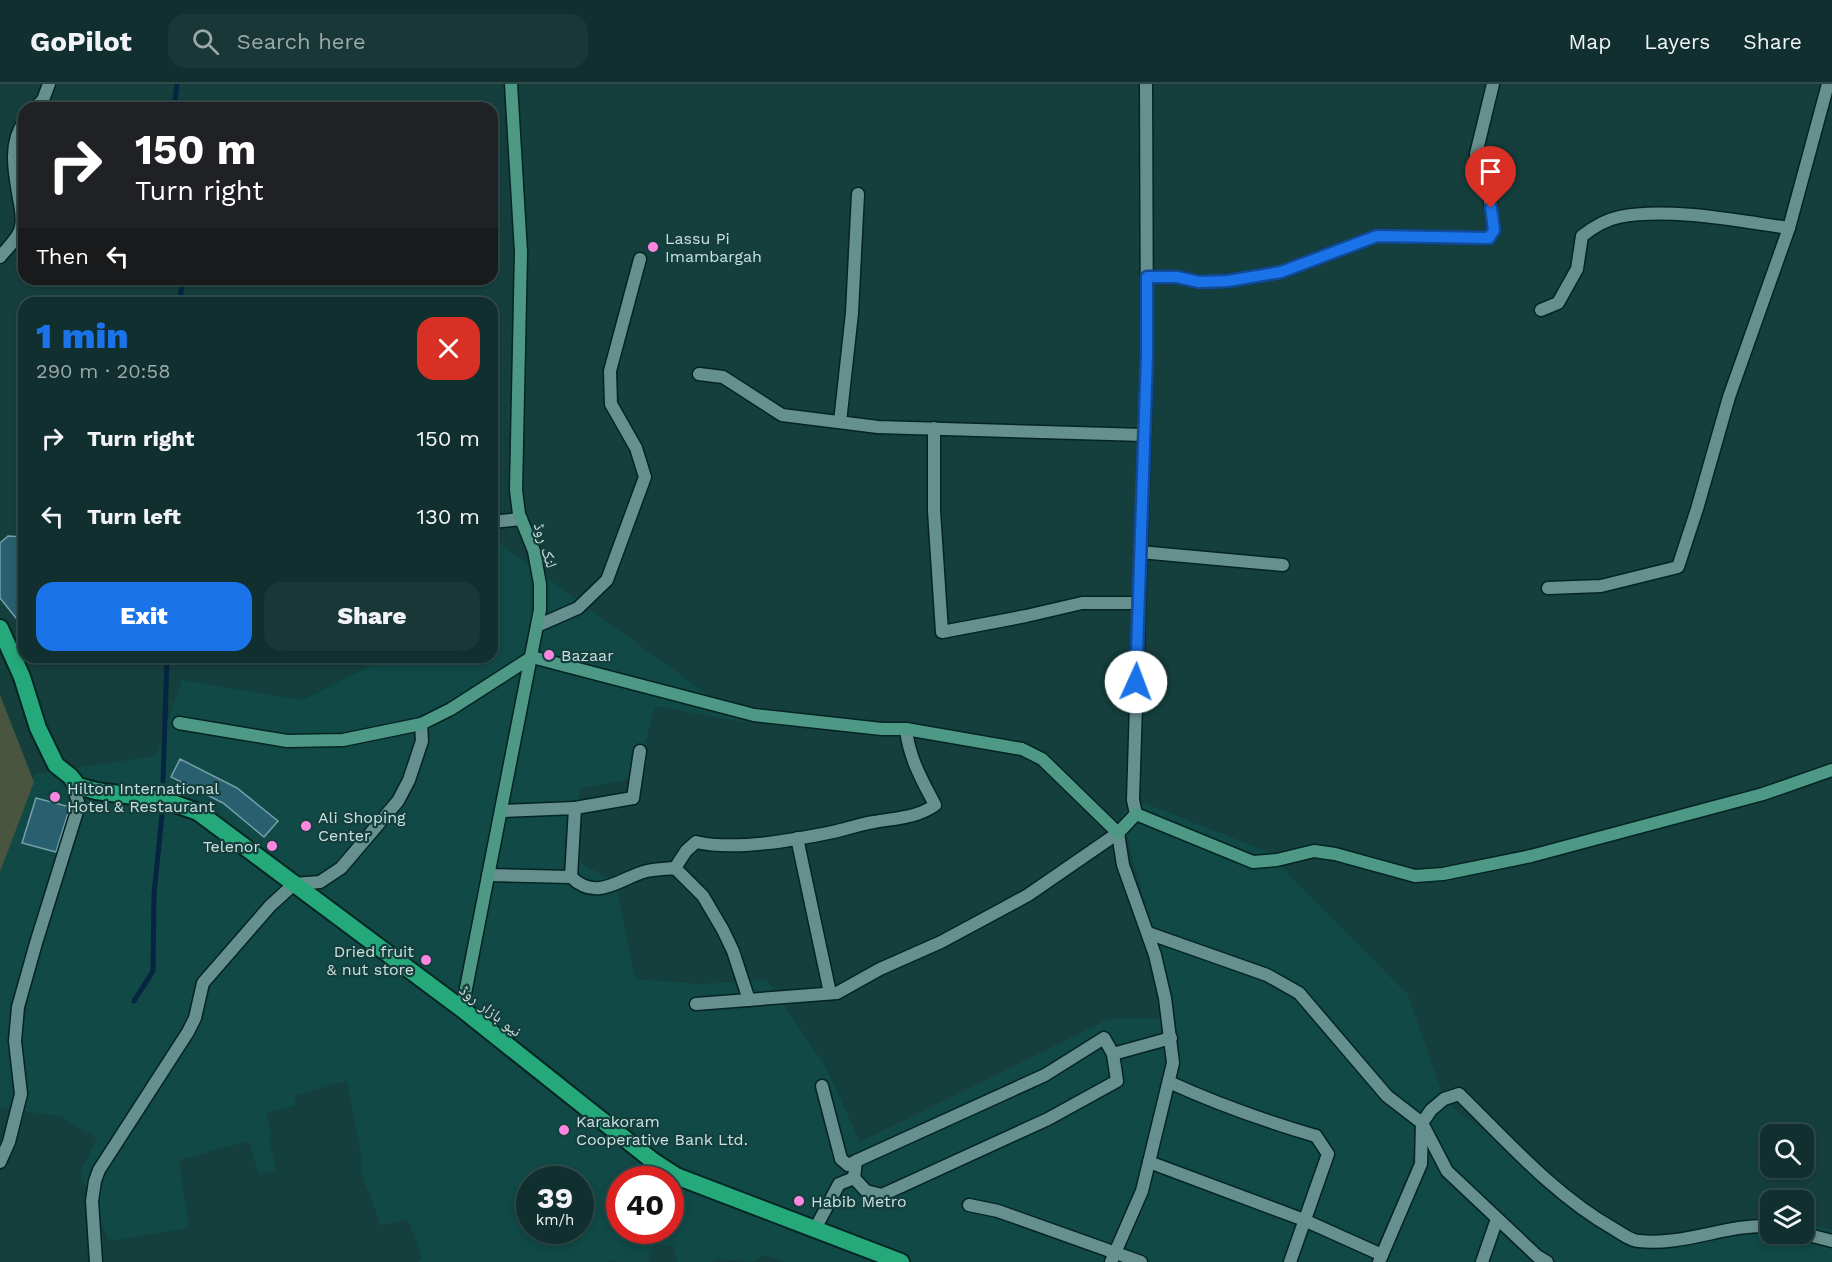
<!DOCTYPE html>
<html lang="en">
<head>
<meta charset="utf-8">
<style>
  :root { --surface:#102f2e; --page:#193736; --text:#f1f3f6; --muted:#9ca9aa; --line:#304a4a; --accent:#1a73e8 }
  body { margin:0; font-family:"Work Sans","Noto Naskh Arabic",sans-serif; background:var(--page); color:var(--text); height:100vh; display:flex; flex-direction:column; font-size:22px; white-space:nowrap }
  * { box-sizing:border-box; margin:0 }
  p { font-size:20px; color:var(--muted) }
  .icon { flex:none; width:33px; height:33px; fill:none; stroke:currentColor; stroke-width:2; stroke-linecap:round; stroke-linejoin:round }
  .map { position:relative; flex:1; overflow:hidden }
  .sheet { position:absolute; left:18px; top:213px; width:480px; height:366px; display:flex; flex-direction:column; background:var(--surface); border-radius:18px; box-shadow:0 3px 9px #0003,0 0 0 2px var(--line) }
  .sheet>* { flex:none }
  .hud { position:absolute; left:18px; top:18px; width:480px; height:183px; border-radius:18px; box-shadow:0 3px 9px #0003,0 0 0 2px var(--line); background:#202124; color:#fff; overflow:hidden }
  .controls { position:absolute; left:1760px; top:1040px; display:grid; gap:12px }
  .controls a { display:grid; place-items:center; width:54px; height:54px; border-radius:12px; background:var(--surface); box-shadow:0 3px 9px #0003,0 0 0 2px var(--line); font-size:30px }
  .speed { position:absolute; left:516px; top:1082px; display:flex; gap:12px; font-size:30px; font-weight:700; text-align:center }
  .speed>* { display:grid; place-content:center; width:78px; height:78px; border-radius:50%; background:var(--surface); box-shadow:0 3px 9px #0003,0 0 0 2px var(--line); line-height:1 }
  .speed small { font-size:15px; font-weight:400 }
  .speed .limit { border:9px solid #d22; background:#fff; color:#111 }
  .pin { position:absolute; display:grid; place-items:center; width:51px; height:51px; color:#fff; margin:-62px -26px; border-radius:50% 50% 50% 0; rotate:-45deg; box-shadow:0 0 6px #0007 }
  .pin .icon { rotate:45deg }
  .me { position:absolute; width:66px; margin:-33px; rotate:2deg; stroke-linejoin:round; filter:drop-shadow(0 0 4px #0008) }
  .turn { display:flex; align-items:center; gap:21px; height:126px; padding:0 18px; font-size:27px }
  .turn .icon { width:78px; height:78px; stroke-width:2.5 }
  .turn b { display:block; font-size:42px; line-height:51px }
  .then { display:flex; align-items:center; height:57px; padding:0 18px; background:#0003; gap:12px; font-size:22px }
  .round { display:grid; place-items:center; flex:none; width:63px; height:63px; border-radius:18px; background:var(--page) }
  .head { display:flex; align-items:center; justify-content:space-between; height:102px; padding:0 18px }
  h1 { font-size:36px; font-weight:800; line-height:45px; color:var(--accent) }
  .button { display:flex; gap:12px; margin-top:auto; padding:12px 18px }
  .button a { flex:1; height:69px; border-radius:18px; background:var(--accent); color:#fff; font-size:24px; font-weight:800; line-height:69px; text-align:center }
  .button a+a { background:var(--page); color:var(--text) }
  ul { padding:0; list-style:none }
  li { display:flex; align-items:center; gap:18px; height:78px; padding:0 18px }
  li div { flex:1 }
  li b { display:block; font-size:22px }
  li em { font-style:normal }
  header { display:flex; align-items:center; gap:36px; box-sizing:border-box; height:84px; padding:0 30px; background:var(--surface); border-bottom:2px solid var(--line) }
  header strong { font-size:28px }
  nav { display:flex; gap:33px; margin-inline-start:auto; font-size:21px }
  .search { width:420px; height:54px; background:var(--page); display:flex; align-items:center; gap:15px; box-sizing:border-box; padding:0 21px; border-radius:18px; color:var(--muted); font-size:22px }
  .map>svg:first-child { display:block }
</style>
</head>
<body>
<header>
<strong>GoPilot</strong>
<div class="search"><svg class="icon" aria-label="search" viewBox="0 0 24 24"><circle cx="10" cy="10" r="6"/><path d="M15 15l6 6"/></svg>Search here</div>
<nav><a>Map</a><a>Layers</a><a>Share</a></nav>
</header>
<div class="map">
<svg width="1832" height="1178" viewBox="0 0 1832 1178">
  <rect width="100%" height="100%" fill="#153f3d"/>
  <path fill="#104946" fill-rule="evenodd" d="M492 454 747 639 655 622 636 694 579 705 581 779 616 799 635 895 700 900 767 896 826 983 860 1058 1108 935 1175 934 1121 730 1137 716 1266 767 1408 911 1445 1018 1632 1153 1694 1151 1768 1131 1770 1132V1149H1803V1139L1832 1146V1178H785L765 1171 751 1178 718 1175 713 1178H677L673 1161 655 1162 648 1173 650 1178H616L615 1176 608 1178H418L421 1173 408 1135 381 1142 361 1087 362 1077 347 997 296 1011 295 1022 266 1029 272 1052 269 1056 276 1086 259 1091 249 1057 179 1076 189 1144 109 1157 80 1089 97 1055 60 1032 0 1024V782L35 690 155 672 182 596 303 616 384 575V573H492ZM530 1095H580V1146H530ZM620 1095H670V1146H620Z"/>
  <path fill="#49553e" d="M0 611 34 698 0 788Z"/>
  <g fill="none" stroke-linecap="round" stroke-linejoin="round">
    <g stroke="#062540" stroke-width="5">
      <path d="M174 24 177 0"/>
      <path d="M180 219 182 195"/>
      <path d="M163 697 167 573"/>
      <path d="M134 917 153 887 154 810 162 731"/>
    </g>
  </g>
  <g fill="#29606f" stroke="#769eaa" stroke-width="1.5">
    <path d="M8 452 24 453V544L0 514V459Z"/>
    <path d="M180 675 237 704 278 737 264 753 223 719 171 693Z"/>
    <path d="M36 714 70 723 56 768 22 759Z"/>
  </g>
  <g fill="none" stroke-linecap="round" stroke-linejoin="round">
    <g stroke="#042423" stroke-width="15">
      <g id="pedestrian">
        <path d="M633 714 640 667"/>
        <path d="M797 754 830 909"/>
        <path d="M675 784 686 767 696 758C735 767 794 756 833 748 847 745 860 740 874 738 895 734 917 734 935 721 922 696 909 674 906 645"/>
        <path d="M571 793C598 819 621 793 647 787 656 785 666 785 675 784L703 812 723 846 733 867 749 916"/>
        <path d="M1290 1178 1328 1070 1316 1052"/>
        <path d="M1482 1178 1497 1135"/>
      </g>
    </g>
    <g stroke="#042423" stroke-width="15">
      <g id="minor">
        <path d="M35 24 43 16 49 0"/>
        <path d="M0 173C7 164 19 154 21 143 23 134 21 124 19 115 15 90 8 60 24 38"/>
        <path d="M1147 193H1177L1199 198 1228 197 1281 188 1377 152 1489 154 1494 146 1488 102 1476 70 1493 0"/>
        <path d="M1541 226 1558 219 1577 185 1582 152C1592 144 1605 136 1619 133 1668 123 1739 137 1789 144"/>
        <path d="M699 290 723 293 782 331 878 343 1144 351"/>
        <path d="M840 338 852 229 858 110"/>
        <path d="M934 344V427L942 548 1026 532 1082 519H1139"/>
        <path d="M492 438 521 435"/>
        <path d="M1140 468 1283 481"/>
        <path d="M1548 504 1601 502 1678 483 1697 425 1729 313 1789 144 1828 0"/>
        <path d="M537 542 578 524 607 496 645 393 636 364 611 320 610 287 640 175"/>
        <path d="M575 724 633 714"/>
        <path d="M488 791 571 793 575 724 501 727"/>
        <path d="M1148 849 1267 891 1299 909 1387 1012 1422 1039 1447 1087 1537 1172 1547 1178"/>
        <path d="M696 920 837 909 880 885 941 858 1006 823 1028 811 1118 749"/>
        <path d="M1169 998C1217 1020 1265 1037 1316 1052"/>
        <path d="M822 1002 841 1075 848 1081 856 1077"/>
        <path d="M0 1078 9 1058 21 1010 15 957 18 923 36 859 79 721 71 696"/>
        <path d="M1149 1078 1304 1136 1382 1171"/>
        <path d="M854 1094 856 1077 1045 991 1104 954 1113 970"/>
        <path d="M969 1121 998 1127 1141 1178"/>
        <path d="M815 1145 839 1100 854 1094 866 1107 882 1111 1048 1035 1117 997 1113 970 1171 954"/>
        <path d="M1801 1149 1832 1157"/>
        <path d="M96 1178 92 1117 95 1097 99 1086 188 948 195 934 203 899 270 822 294 800 320 798 341 784 398 717 409 696 422 657 421 640"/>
        <path d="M1379 1178 1421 1080 1422 1039 1431 1026 1444 1015 1459 1010C1508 1058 1554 1111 1614 1145 1621 1149 1631 1157 1639 1157 1684 1162 1726 1140 1770 1142"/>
      </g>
    </g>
    <g stroke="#042423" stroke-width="15">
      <g id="tertiary">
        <path d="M1136 730 1133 716 1147 271 1146 0"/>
        <path d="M1111 1178 1142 1107 1173 979 1165 914 1155 871 1123 781 1118 749"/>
      </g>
    </g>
    <g stroke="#042423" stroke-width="15">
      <g id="secondary">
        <path d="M179 639 287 657 343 656 421 640 451 625 532 573 754 631 882 645H906L1022 665 1042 675 1118 749 1136 730 1253 778 1277 776 1314 767 1335 770 1415 792 1443 790 1531 772 1763 710 1832 686"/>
        <path d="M462 925 540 526V500L534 467 519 430 516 406 521 168 511 0"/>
      </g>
    </g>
    <g stroke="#042423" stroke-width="20">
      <path id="trunk" d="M0 544 22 593 38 644 56 681 70 692 78 702 96 707 164 716 198 728 462 925 653 1077 676 1092 901 1178"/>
    </g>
    <use href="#pedestrian" stroke="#66908d" stroke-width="12"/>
    <use href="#minor" stroke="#66908d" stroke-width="12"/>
    <use href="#tertiary" stroke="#66908d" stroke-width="12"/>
    <use href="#secondary" stroke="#4e9986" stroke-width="12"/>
    <use href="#trunk" stroke="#25a97a" stroke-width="16"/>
  </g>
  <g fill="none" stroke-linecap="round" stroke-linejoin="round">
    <g stroke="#114b97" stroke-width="15">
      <path id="route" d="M1136 598 1147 271V193H1177L1199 198 1228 197 1281 188 1377 152 1489 154 1494 146 1491 124"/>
    </g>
    <use href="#route" stroke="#1a73e8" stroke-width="10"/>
  </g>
  <g fill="#fd86e1" stroke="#153f3d" stroke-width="2">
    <circle cx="653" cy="163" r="6"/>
    <circle cx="549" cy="571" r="6"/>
    <circle cx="55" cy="713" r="6"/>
    <circle cx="306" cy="742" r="6"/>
    <circle cx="272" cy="762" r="6"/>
    <circle cx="426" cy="876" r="6"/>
    <circle cx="564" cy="1046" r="6"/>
    <circle cx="799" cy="1117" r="6"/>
  </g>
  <g text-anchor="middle" stroke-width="4.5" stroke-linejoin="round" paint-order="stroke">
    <g font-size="16" fill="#cae0de" stroke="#153f3d" text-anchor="start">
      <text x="665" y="160">Lassu Pi<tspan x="665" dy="18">Imambargah</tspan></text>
      <text x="561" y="577">Bazaar</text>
      <text x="67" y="710">Hilton International<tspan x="67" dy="18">Hotel &amp; Restaurant</tspan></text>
      <text x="318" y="739">Ali Shoping<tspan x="318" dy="18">Center</tspan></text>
      <text x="260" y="768" text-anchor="end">Telenor</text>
      <text x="414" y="873" text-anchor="end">Dried fruit<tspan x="414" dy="18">&amp; nut store</tspan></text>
      <text x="576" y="1043">Karakoram<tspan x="576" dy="18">Cooperative Bank Ltd.</tspan></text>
      <text x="811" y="1123">Habib Metro</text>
    </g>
    <g font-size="16" fill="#cae0de" stroke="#153f3d">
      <text transform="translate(546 461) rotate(73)" y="6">لنک روڈ</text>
      <text transform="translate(491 926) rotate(38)" y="6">نیو بازار روڈ</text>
    </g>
  </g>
</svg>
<div class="controls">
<a><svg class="icon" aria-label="search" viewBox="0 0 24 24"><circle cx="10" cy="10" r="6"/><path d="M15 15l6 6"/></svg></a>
<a><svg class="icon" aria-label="layers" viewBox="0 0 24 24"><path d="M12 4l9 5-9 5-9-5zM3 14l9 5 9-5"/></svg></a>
</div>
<div class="speed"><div>39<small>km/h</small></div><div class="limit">40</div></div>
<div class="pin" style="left:1491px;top:124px;background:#d93025"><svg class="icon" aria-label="arrive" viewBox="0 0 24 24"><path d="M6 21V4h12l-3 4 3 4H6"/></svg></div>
<svg class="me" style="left:1136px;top:598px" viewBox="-20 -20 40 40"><circle r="19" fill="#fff"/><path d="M0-13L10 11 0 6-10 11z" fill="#1a73e8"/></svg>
<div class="hud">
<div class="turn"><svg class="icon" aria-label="right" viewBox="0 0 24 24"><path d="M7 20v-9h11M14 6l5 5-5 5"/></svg><div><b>150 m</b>Turn right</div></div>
<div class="then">Then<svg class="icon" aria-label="left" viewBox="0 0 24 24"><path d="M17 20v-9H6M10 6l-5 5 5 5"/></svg></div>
</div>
<section class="sheet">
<div class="head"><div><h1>1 min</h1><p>290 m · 20:58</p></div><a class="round" style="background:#d93025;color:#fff"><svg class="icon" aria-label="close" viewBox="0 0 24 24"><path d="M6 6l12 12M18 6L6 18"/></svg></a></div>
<ul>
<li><svg class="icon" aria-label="right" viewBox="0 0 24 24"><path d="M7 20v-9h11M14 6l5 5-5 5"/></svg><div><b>Turn right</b></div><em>150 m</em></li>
<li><svg class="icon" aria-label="left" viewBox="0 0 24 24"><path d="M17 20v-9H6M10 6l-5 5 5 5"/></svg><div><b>Turn left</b></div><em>130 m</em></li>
</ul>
<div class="button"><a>Exit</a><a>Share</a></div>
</section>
</div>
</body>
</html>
